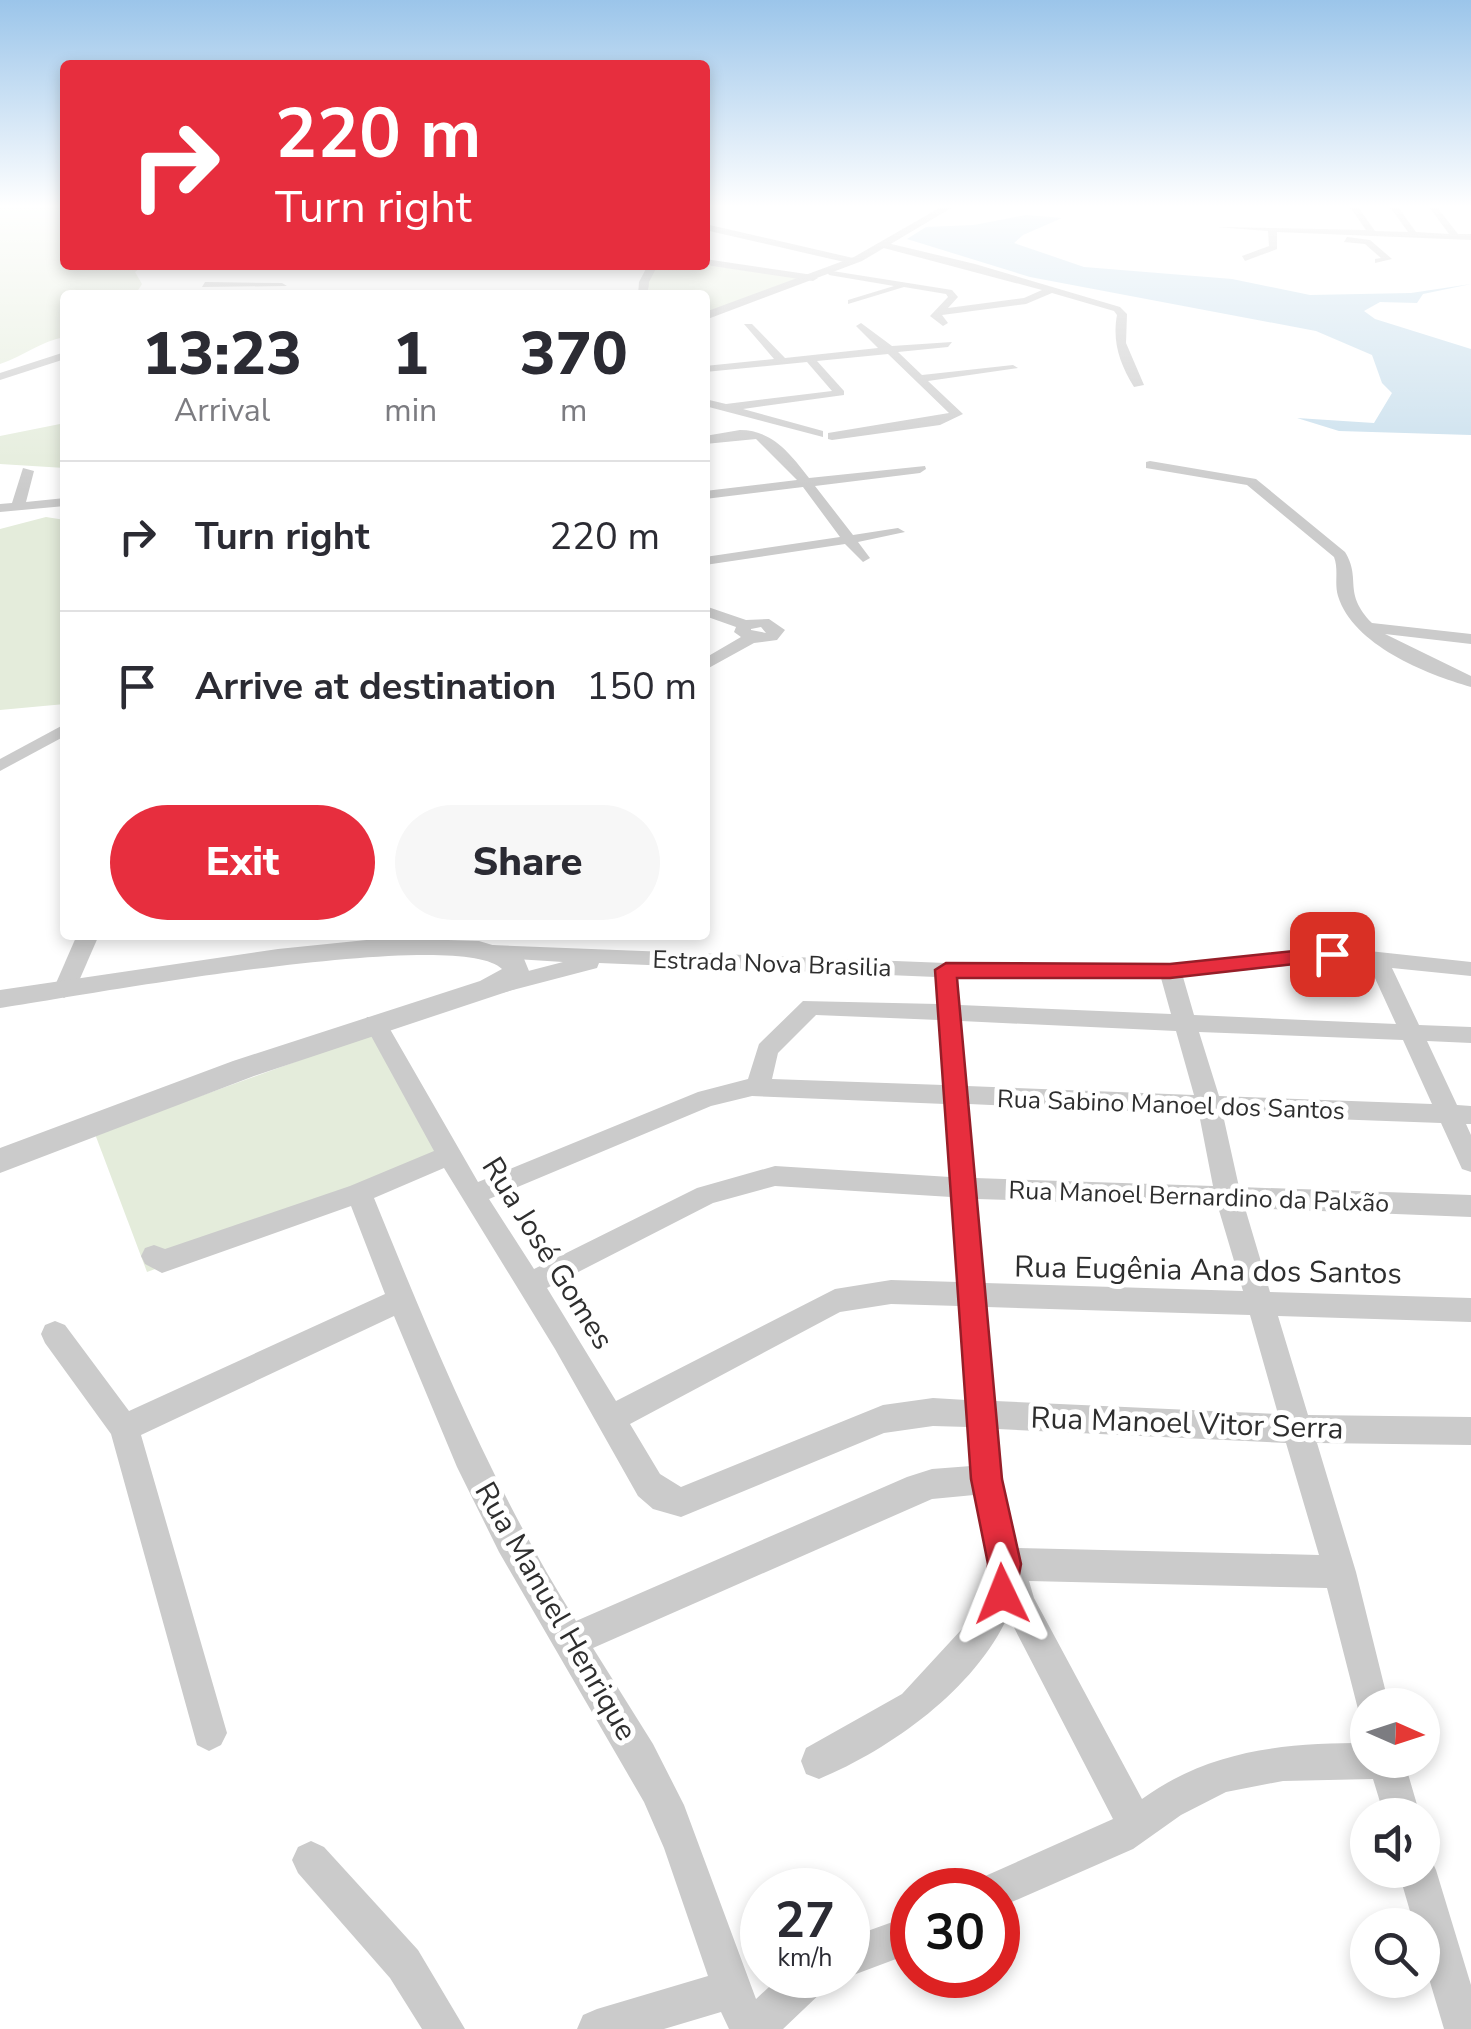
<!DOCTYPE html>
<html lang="en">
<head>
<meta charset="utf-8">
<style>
  :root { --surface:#fff; --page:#f7f7f7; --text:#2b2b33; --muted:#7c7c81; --line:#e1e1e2; --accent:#e72e3e }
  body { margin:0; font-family:"Nunito Sans",sans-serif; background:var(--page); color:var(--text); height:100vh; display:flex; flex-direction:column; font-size:38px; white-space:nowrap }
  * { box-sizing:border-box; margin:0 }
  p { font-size:32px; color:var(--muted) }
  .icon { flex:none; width:55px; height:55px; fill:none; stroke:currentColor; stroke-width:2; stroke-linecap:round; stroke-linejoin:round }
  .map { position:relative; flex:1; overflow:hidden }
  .drawer { position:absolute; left:60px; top:290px; width:650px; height:650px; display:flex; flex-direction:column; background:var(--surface); border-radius:10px; box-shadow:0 5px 15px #0003 }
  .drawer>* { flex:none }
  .top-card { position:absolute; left:60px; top:60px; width:650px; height:210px; border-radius:10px; box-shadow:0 5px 15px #0003; background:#e72e3e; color:#fff; overflow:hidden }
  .needle { width:65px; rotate:93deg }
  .fabs { position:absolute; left:1350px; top:1688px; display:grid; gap:20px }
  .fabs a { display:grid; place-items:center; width:90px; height:90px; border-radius:50%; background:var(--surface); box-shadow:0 5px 15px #0003; font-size:50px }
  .speed { position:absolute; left:740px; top:1868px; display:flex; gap:20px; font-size:50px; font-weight:700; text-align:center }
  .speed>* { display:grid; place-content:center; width:130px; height:130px; border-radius:50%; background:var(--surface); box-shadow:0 5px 15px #0003; line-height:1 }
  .speed small { font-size:25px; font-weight:400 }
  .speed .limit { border:15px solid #d22; background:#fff; color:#111 }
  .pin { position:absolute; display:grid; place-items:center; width:85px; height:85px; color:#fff; margin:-42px; border-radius:20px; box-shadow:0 5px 15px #0006 }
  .me { position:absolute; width:110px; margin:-55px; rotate:358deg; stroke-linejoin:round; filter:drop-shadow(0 0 8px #0008) }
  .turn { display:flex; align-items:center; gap:35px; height:210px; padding:0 50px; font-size:45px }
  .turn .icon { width:130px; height:130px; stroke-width:2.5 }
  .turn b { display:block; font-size:70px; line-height:85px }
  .eta { display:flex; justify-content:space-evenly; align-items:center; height:170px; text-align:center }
  .eta b { font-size:60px; font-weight:800; line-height:70px }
  .cta { display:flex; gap:20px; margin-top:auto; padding:20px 50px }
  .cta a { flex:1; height:115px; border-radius:60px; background:var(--accent); color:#fff; font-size:40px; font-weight:800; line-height:115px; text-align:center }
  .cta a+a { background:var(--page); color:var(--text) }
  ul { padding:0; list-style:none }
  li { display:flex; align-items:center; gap:30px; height:150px; padding:0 50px; border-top:2px solid var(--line) }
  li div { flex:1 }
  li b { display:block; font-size:38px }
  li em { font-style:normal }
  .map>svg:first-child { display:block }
</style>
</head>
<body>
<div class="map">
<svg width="1471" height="2029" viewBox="0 0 1471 2029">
  <rect width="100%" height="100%" fill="#fff"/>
  <g fill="#e4ecdb">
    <path d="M0 207H65V265H143L135 272 142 284 135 295H65V337C41 341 24 356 0 364Z"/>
    <path d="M657 265H705L800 278 705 313V295H645L649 289 646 282Z"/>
    <path d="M65 423V468L0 464V436Z"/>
    <path d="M46 517 65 520V704L0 710V529Z"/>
    <path d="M389 1028 456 1159 147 1272 95 1134Z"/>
  </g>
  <path fill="#c7deec" d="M1026 215 1062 218 1023 235 1014 243 1084 267 1232 279 1310 295 1411 293 1471 284 1423 294 1417 303 1380 302 1364 311 1375 319 1471 349V435L1339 431 1297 418 1374 423 1392 393 1382 383 1372 355 1316 331 1030 277 907 239 926 227 974 225Z"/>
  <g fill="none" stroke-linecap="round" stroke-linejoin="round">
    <g fill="#cbcbcb" fill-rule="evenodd">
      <path d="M1350 207H1358L1375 231 1408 232 1390 207H1398L1416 232 1449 234 1429 207H1437L1458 234H1471V240L1277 232V249L1245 261 1242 256 1269 246 1268 231 1217 227 1366 230Z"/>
      <path d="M705 224 853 258 858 261 853 264 705 230Z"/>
      <path d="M1347 237 1370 240 1392 259 1375 263V259L1381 258 1365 244 1344 242Z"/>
      <path d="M883 242 975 264 1120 307 1127 314 1126 343 1144 385 1134 387C1120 364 1112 342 1117 315L1114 311 1052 293 1026 304 942 315 948 323 943 326 930 316 948 297 946 294 904 287 848 304V300L894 286 829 275 826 270 952 290 958 297 948 308 1024 298 1042 290 880 247Z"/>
      <path d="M705 259 813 275 818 278 813 281 705 265Z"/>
      <path d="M648 265H658L649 282 648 295H638L639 282Z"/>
      <path d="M205 282 282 283 287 286 202 287Z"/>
      <path d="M861 323 892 346 952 342 948 347 898 352 922 375 1013 365 1018 368 928 381 963 414 940 425 832 440 828 439V433L949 413 888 354 817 361 844 391V395L743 409 823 431V437L705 406V399L726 404 832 391 807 362 705 372V366L774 359 744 324H752L785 358 878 348 856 326Z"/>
      <path d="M65 352V359L0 380V373Z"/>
      <path d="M740 430C773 430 791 455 809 478L925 466 926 469 920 473 815 486 853 535 898 528 905 532 858 542 870 558 863 562 845 544 705 565V557L840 537 803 487 705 499V491L797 480 756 439 705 444V436Z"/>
      <path d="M1150 461 1256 479 1345 552C1362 580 1342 592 1372 623L1471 634V644L1385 634 1471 676V687C1426 674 1353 645 1338 596 1334 583 1339 570 1334 557L1247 485 1146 468V462Z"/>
      <path d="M23 468 34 471 26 502 65 498V506L0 512V504L12 503Z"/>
      <path d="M705 606 746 620 769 619 785 630 777 640 754 643 705 670V658L741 637 734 632 736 627 705 616ZM761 627 766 633 751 630V629Z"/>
      <path d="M65 724V736L0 771V759Z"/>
      <path d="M77 935H99L75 990 64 998 53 990Z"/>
      <path d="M492 945 946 963 1170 964 1332 947 1471 962V976L1392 968 1419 1025 1471 1027V1043L1427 1041 1457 1105 1471 1106V1124H1466L1471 1135V1172L1462 1169 1441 1123 1223 1115 1239 1187 1471 1195V1217L1245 1208 1270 1292 1471 1298V1322L1278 1316 1308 1415 1471 1417V1445L1317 1443 1356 1572 1389 1705H1368V1721L1360 1717 1327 1588 1029 1581 1034 1598 1142 1799C1211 1749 1285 1743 1368 1743V1760H1404L1420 1815H1384L1373 1779 1283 1781 1226 1792 1181 1815 1133 1849 998 1908V1890H977L983 1877 1113 1819 1008 1616C975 1689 891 1749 819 1779L806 1774 801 1761 806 1748 902 1694 973 1617 985 1592 990 1561 974 1495 932 1499 593 1648 653 1744 684 1805 756 1999 782 1975H831L825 1989 783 2029H729L721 2012 664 2029H577L583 2015 597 2009 708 1976 664 1848 644 1802 499 1552 457 1467 394 1316 141 1435 227 1733 221 1745 209 1751 197 1745 111 1434 45 1343 41 1334 45 1325 55 1321 65 1325 129 1411 385 1294 351 1206 162 1273 145 1264 141 1256 145 1248 154 1245 165 1249 350 1186 434 1151 364 1023 367 1017H383L478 1182 698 1092 748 1079 759 1044 803 1001 938 1004 936 977 599 963 597 968 494 995 483 987 486 982 563 962 484 957 481 952 484 947ZM1332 961 1369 965 1396 1024 1194 1015 1183 977ZM958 977 1161 978 1171 1014 960 1005ZM816 1015 939 1020 943 1085 772 1079 778 1053ZM961 1021 1176 1031 1194 1095 967 1086ZM1199 1032 1403 1040 1432 1104 1219 1096ZM752 1096 945 1104 950 1177 775 1166 697 1188 534 1269 489 1199 711 1106ZM969 1104 1199 1114 1213 1186 975 1178ZM444 1168 555 1349 638 1496 653 1509 681 1517 884 1433 933 1426 968 1427 971 1466 932 1469 907 1477 576 1621C492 1487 433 1343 374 1198ZM775 1186 951 1197 958 1282 891 1280 835 1289 616 1401 547 1288 713 1203ZM977 1199 1218 1207 1243 1291 985 1283ZM891 1304 959 1306 966 1400 933 1398 883 1405 681 1487 660 1474 630 1424 840 1312ZM987 1307 1250 1315 1278 1414 995 1401ZM998 1429 1286 1443 1319 1555 1018 1548 1002 1479Z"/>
      <path d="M311 1841 324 1847 418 1950 465 2029H422L390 1978 298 1873 292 1860 298 1847Z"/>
      <path d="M1422 1853 1430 1857 1436 1870 1471 1985V2029H1444L1422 1955V1925H1414L1398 1870H1422Z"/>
      <path d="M912 1915V1953L848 1977 844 1975H848V1938Z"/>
    </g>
    <g fill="#cbcbcb" fill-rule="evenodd">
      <path d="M941 207H953L862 261 705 320V312L854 257Z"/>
      <path d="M386 938 479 941 522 954 529 971 515 989 254 1076 0 1173V1148L233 1061 480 981 502 969C459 925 76 997 0 1008V990L278 949Z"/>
    </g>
  </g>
  <linearGradient id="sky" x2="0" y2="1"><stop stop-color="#9bc5ea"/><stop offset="0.42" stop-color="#fff"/><stop offset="1" stop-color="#fff" stop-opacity="0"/></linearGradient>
  <rect width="1471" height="491" fill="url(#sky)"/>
  <path fill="#e72e3e" stroke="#961e28" stroke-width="2.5" d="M1332 947 1343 954 1339 959 1170 978H957L1002 1479 1021 1564 1013 1606 1002 1611 990 1606 985 1594 988 1564 971 1479 935 970 946 963 1170 964Z"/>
  <g text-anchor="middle" stroke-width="10" stroke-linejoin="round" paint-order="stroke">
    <g font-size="25" fill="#2e2e2e" stroke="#fff">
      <text transform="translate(772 963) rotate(2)" y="9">Estrada Nova Brasilia</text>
      <text transform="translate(1171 1104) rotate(2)" y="9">Rua Sabino Manoel dos Santos</text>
      <text transform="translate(1199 1196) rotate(2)" y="9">Rua Manoel Bernardino da Palxão</text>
    </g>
    <g font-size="30" fill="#2e2e2e" stroke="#fff">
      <text transform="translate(548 1253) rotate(58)" y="10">Rua José Gomes</text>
      <text transform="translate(1208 1270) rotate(1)" y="10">Rua Eugênia Ana dos Santos</text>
      <text transform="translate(1187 1423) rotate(2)" y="10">Rua Manoel Vitor Serra</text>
      <text transform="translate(556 1611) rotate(60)" y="10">Rua Manuel Henrique</text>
    </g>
  </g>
</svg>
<div class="fabs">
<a><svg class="needle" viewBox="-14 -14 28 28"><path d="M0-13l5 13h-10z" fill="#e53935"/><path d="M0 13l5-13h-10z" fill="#7c7c81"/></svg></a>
<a><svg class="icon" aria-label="sound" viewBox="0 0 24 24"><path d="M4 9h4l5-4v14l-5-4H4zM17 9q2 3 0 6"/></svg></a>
<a><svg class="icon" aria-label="search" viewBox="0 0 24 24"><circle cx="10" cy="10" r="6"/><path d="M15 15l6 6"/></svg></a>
</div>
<div class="speed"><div>27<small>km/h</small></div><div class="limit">30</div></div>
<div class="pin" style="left:1332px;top:954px;background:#d93025"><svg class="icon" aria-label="arrive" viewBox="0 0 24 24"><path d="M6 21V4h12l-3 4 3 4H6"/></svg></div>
<svg class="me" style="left:1002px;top:1594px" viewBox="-20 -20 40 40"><path d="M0-17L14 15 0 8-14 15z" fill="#e72e3e" stroke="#fff" stroke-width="4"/></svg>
<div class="top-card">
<div class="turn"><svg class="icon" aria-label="right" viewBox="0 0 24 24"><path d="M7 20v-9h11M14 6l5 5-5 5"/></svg><div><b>220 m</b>Turn right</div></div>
</div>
<section class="drawer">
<div class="eta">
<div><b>13:23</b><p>Arrival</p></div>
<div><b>1</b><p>min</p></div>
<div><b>370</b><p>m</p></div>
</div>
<ul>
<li><svg class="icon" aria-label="right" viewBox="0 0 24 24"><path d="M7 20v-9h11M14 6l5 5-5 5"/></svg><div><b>Turn right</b></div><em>220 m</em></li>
<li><svg class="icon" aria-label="arrive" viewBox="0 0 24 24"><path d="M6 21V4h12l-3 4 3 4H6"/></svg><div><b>Arrive at destination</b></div><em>150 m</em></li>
</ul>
<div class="cta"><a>Exit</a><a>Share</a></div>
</section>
</div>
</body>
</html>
